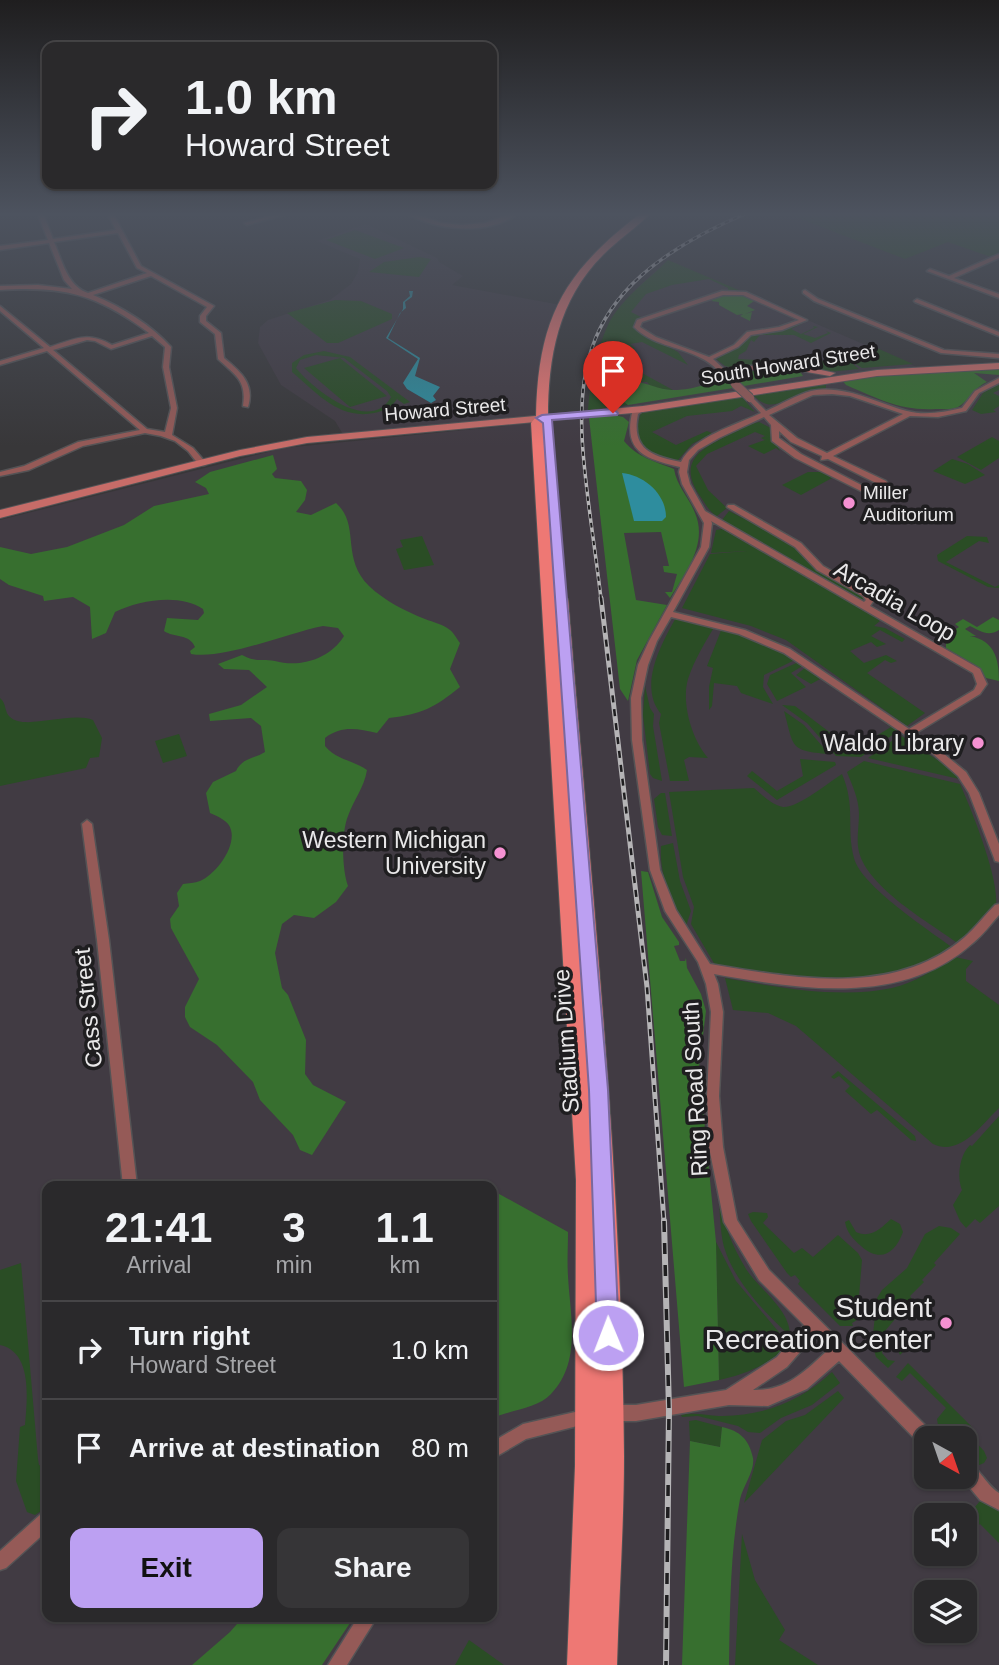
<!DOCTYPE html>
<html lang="en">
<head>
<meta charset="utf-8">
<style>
  :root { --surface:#2a292b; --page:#363537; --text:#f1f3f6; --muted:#a5a6a9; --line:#464547; --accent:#bca0f2 }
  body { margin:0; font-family:Arial,sans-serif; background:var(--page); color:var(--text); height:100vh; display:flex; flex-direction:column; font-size:26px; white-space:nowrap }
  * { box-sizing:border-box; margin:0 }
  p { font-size:23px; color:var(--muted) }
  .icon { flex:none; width:38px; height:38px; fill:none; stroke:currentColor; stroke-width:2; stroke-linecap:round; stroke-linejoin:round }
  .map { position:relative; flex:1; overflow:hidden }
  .sheet { position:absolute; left:42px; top:1181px; width:455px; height:441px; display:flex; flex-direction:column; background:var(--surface); border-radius:14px; box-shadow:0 2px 5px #0004,0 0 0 2px var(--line) }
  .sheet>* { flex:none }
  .top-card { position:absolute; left:42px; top:42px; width:455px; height:147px; border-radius:14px; box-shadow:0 2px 5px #0004,0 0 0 2px var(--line); background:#2a292b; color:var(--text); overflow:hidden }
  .needle { width:46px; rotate:140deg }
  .tools { position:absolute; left:914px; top:1426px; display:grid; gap:14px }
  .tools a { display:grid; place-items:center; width:63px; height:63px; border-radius:14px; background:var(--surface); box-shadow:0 2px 5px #0004,0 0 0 2px var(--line); font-size:35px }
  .pin { position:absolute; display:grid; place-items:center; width:60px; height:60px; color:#fff; margin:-72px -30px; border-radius:50% 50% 50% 0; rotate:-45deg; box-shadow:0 0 7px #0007 }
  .pin .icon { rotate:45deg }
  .me { position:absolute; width:77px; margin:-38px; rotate:359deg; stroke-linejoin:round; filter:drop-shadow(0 0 5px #0008) }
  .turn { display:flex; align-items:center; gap:24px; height:147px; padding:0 28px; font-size:32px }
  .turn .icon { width:91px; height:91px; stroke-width:2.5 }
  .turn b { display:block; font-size:49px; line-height:60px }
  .eta { display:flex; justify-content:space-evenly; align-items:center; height:119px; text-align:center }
  .eta b { font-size:42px; font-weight:700; line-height:49px }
  .cta { display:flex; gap:14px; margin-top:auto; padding:14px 28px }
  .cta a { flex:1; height:80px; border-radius:14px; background:var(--accent); color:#111; font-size:28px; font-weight:700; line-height:80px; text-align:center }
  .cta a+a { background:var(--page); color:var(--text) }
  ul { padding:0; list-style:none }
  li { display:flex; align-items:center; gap:21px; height:98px; padding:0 28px; border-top:2px solid var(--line) }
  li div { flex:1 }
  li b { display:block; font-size:26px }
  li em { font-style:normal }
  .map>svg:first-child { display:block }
</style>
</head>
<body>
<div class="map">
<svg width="999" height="1665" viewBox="0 0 999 1665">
  <rect width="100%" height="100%" fill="#383739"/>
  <g fill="#413b43" fill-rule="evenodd">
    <path d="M366 224 437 258 439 262 463 276 452 285 561 305 542 418 344 436 335 421 281 385 258 343 260 327 268 320 330 300 351 284 358 272 360 259 317 241Z"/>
    <path d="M668 260 926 371 999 369V1665H0V520L284 448 564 420 588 409 590 378 609 323 634 291ZM47 1186H492V1617H47ZM926 1438H964V1477H926ZM926 1516H964V1554H926ZM926 1592H964V1631H926Z"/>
  </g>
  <g fill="#2a4d25" fill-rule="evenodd">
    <path d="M785 213H999V254L991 257 948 242 905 259Z"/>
    <path d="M355 230 404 248 375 259 326 240Z"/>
    <path d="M419 257 431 259 419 277 369 272 384 262Z"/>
    <path d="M668 260 741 291H728V288L709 279 672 285 646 294 631 312 641 317 634 323 635 329 678 352 688 365 642 342 630 344 635 348 629 359V366L673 390 653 389 647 382H628L617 394 628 405 588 410C590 381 596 351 608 325 620 300 649 279 668 260Z"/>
    <path d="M335 300 361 301 392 314V319L338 343H327L287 313Z"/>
    <path d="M803 323 791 329 801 334 814 328 813 326 818 327 803 334 815 338 828 333 826 331 831 333 811 343 794 335H760L754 342 751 340 746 351 739 355 738 359 803 363 841 359 836 355 844 352 849 354 870 345 913 364 862 368 847 359 859 369 828 372 801 367 733 368 725 366 716 359 738 347 753 334 782 330Z"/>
    <path d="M324 351 350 357 410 402 404 404 397 399C392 407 384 411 374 413 339 420 317 393 292 372V363L304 355ZM316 355 344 358 387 391 391 397C370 435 313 389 296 368L300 360Z"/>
    <path d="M340 358 387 396 350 407 304 368Z"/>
    <path d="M821 383 826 385V389C817 391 807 392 798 395 777 402 771 413 752 394Z"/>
    <path d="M999 384V390L993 393 999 396V406L993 410 996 412 981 414 972 410 983 393Z"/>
    <path d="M741 396 755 412 741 406 732 411 687 416 652 432 676 445 707 431 712 433 692 444 678 460C659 460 645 451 635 436L641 412Z"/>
    <path d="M759 422 771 428 772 438 780 451 776 448 764 454 748 446 765 440 761 438 765 436 755 432 707 454 696 466 708 490 727 508 717 516C709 512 705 503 700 496 677 462 700 449 729 435 739 430 749 424 759 422Z"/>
    <path d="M992 437 999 441V458L981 470 957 457Z"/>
    <path d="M952 459 968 464 985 475 965 484 933 471Z"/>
    <path d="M808 472H821L832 478 801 495 782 485Z"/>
    <path d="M729 511 791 543 815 566 867 599H861L722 520Z"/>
    <path d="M722 529 870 613 880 621 874 626 885 628 905 639 902 642 880 630 871 636 886 644 877 647 871 642 850 651 864 663 886 655 897 661 891 663 885 660 867 673 925 713 907 726 786 640 751 626 682 608 710 554 747 551 711 553 716 530Z"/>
    <path d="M422 536 434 565 404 570 396 549 403 547 400 540Z"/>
    <path d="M967 536 987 537 989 543 979 541 946 562 995 587 999 585V588L988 587 938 561 937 555Z"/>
    <path d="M678 614 716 624C706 641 694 660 688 679 681 703 692 740 708 758L689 757 684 760 689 781H670L659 723 661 714C637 685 663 641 678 614Z"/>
    <path d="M726 626 776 641 801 657 764 675 763 687 773 704 741 693 737 686 714 683 712 706 709 710V687L713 668 707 666 722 628Z"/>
    <path d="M805 659 809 662 791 673 806 687 777 701 767 684 770 675Z"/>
    <path d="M811 663 901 729 861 757 836 756 807 723 782 705 795 706 853 750 891 727 822 678 811 684 796 675Z"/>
    <path d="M645 686 650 708 654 714 653 726 662 781 653 778 650 774 643 715Z"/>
    <path d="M0 698C7 704 4 712 10 717 24 731 70 711 93 720L102 738 99 757 90 758 86 768 0 786Z"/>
    <path d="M784 711 804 725 829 754C789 751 794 747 784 711Z"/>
    <path d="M179 734 187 756 163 763 155 741Z"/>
    <path d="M900 735 948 767 959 779 868 758Z"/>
    <path d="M800 759 835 762 836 765 777 800 747 776 752 771 777 791 803 776Z"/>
    <path d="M864 761 960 784C972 811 999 878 996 905 987 919 970 932 959 944 930 923 868 888 859 852 856 839 859 828 859 814 859 799 852 785 847 772Z"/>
    <path d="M842 774C856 807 846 827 854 858 861 886 929 930 953 948L917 968 885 979 796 980 715 965 691 924 694 907 683 877 669 792 754 788C762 795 772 805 783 807 798 808 829 782 842 774Z"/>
    <path d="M661 793H665L672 836 662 835 658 827 654 799Z"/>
    <path d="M673 843 680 881 691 911 686 926C671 903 659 873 661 846Z"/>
    <path d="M955 957 973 961 966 969V981L999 1005V1108C982 1124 960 1157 933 1144L796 1026 768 1013 733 1010 725 978C776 987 840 999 892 988 914 983 935 969 955 957Z"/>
    <path d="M838 1071 915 1136 916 1141 911 1140 877 1110 871 1114 845 1091 850 1086 839 1076 834 1079 831 1077Z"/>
    <path d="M999 1116V1206L980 1223 975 1219 966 1228 960 1221 953 1205 962 1190C957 1177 959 1156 970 1145L972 1146Z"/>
    <path d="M719 1197C723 1223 732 1246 746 1269 759 1289 791 1310 790 1336 765 1313 734 1281 724 1247 720 1231 720 1214 719 1197Z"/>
    <path d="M753 1212 767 1213 768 1217 763 1223 794 1253 802 1248 813 1257 838 1235 858 1253 862 1260 857 1320 852 1323 853 1326H840L798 1284 800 1281 795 1275 791 1277 787 1273 751 1221 748 1214Z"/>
    <path d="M891 1219 900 1224 903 1232C895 1254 880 1263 861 1246 853 1239 847 1233 845 1222L849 1220 856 1232C871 1239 881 1228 891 1219Z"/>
    <path d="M939 1226 951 1228 960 1234 934 1263 936 1265 922 1280 924 1282 910 1296 912 1299 885 1331 905 1350 900 1355 895 1344 884 1345 882 1353 888 1360 895 1361 888 1368 876 1357 872 1343 877 1298 882 1290 907 1268 925 1234Z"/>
    <path d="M716 1242 736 1281 788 1343C773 1364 743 1375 719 1380Z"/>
    <path d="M21 1263 38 1459 39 1465 47 1469V1507L35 1515 27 1512 16 1481 20 1427 25 1425C27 1400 33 1352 0 1345V1270Z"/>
    <path d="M908 1363 973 1428 968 1434 984 1451 987 1458 984 1463 979 1465 964 1451V1438H952L938 1425 937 1419 946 1408 910 1373 902 1381 896 1377Z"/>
    <path d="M832 1372 840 1383 812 1405 781 1418 760 1433 748 1432 738 1426 698 1416 682 1417 681 1415C694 1412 706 1415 719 1416 762 1417 801 1401 832 1372Z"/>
    <path d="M838 1391 844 1398 744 1503 762 1440 786 1421 805 1415Z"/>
    <path d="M696 1420 722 1427 720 1447 690 1441 689 1421Z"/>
    <path d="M980 1501 999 1511V1543L980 1524 975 1528 969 1520V1514Z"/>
    <path d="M742 1534 755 1580 785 1630 779 1640 818 1665H735Z"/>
    <path d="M469 1640 504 1665H455Z"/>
  </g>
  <g fill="#376f2f">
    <path d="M739 294 754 301 747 306 755 310 745 314 752 312 750 321 740 316 743 314 737 315 719 305V302L711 301 723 295Z"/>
    <path d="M782 368 799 370 803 376 744 386 732 374 746 370Z"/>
    <path d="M964 369H999V375L974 373 987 382C972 389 969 401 958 407 952 410 944 409 936 409 900 411 879 399 846 385L841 379Z"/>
    <path d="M716 380 727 381 733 388 628 405 620 399 616 392C632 371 652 390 672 390 684 391 708 385 716 380Z"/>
    <path d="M614 415 623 417 629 422 624 441C638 458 655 461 674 469 677 487 689 497 695 513 708 543 686 573 670 598L665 592H672L677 574 664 572 663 566H669L661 532 624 533 636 600 667 605 637 660 628 701 620 689 589 418Z"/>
    <path d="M273 455 277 469 272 474 275 478 301 481 307 490 305 500 296 512 311 515 336 503C361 525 340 557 369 586 385 601 405 611 425 619 433 622 444 625 450 630 454 633 457 639 460 643L450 669 460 687C434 708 422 714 389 718L377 733C358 729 342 725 325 738V746C336 760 353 760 367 770 364 788 354 799 348 816 341 833 342 870 348 886L336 902 314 918 294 915 282 924 275 953 282 988 288 995 306 1040 305 1074 313 1085 346 1102 312 1155 300 1150 293 1135 260 1100 253 1082 217 1045 190 1027 185 1017V1007L199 979 171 928 170 919 179 906 177 893 183 884C188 883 195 883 200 881 215 875 236 848 231 830 229 821 219 817 210 813L206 793 213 782 236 771C242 758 254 759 265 752L261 726 251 718 210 721 209 714 241 705 267 687 249 670 224 669 218 664 242 655C257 663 261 658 275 661 300 668 330 659 344 636L338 628 323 626C287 633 224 660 191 654L190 651 195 647C189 633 174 638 164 631L167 618 198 620 204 613 203 609C180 593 139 600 115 612L106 633 92 639 90 607 73 597 44 601 43 596 9 585 0 579V547L31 554 67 547 124 525 154 506 209 494 206 488 195 482 210 472Z"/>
    <path d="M993 617 999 620V630C988 637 980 631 970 626L965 629 976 636H970C995 641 999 659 999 681L986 678 977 666 946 648V640L942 638 951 632 947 629 953 631 959 627 955 624 963 619 977 627Z"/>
    <path d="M641 871 648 872 662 917 679 942V945L674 946 680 961H685L686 958 687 968 701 994 706 1011 699 1067 716 1242 719 1380 684 1387Z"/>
    <path d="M492 1190 568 1232C568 1247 567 1261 568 1276 570 1315 582 1362 551 1394 537 1409 510 1410 492 1418Z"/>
    <path d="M722 1427C740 1431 749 1439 753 1458 755 1471 743 1486 740 1499 730 1553 730 1610 729 1665H682L690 1441 720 1447Z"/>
    <path d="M243 1617H354L322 1665H192L230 1632Z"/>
  </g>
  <g fill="#2e8d9e">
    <path d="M409 291H413L412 297 405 302 406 308 400 313 388 338 420 358 415 376 440 387 433 396 436 400 431 403 407 389 403 383 418 359 386 338 403 309V302L410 296Z"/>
    <path d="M622 473C644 475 666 494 666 517L662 521H634Z"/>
  </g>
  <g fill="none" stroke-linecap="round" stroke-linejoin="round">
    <g stroke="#545355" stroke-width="3">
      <g id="street">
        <path d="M37 213H43L53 239 116 230 107 213H113L141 266 214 306 206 316V321L221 333 224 358C241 372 255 384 248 407L243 406C247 380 235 375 218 359L215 334 200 322V316L207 307 151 276 93 295C122 307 151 325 171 347L169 367 177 408 172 435 193 448 206 463 205 465H199L188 451 175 441 161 436 145 433 83 446 29 470 0 476V472L24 466 78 442 140 430 47 351 0 365V361L44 348 0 311V306L50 347C75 339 87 331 112 345L149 333C96 294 65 286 0 290V286L38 285 72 289 64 280 49 243 0 250V246L48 240ZM118 233 137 268 147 273 88 293C67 286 62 260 54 242ZM152 336 165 347 163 367 171 408 165 432 147 429 53 350 87 340 95 341 111 349Z"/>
        <path d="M281 213H291L247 225 244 223Z"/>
        <path d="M405 213H413L441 223 462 225 485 223 512 213H519C488 236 437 231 405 213Z"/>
        <path d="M999 254V258L954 278 999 294V298L927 271 930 269 949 276Z"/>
        <path d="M805 290 818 299 944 350 999 354V358L941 353 814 301 803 293V291Z"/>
        <path d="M722 291 746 292 807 320 782 330 751 335 738 347 713 359 724 369 769 364 798 366 800 367V369L769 368 728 372 738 384 733 385C722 375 713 363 699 357 677 346 652 345 634 327L637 320ZM723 295H743L799 320 779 327 747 332 734 345 709 357 656 337 640 327 642 322Z"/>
        <path d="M917 299 999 332V336L915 302 914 301Z"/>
        <path d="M999 378V383L979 393 966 411 938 417 910 416 833 456 886 481 891 488 879 494H867L795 458 772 441 771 425 764 417 719 438 698 450 689 460 687 472 690 484 705 511 864 602 866 600 863 596 817 570 795 547 727 507 728 505H734L801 543 823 566 869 592 874 600 870 606 980 669 987 684 980 694 916 733 938 749 966 772 979 793 999 844V862L995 861 994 858 969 793 958 776 932 753 784 653 739 634 671 617 657 641 648 665 641 698 642 740 660 870 676 910 710 964C794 978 895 998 965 937 976 927 985 915 995 905L999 904V915C991 924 983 935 973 943 902 1007 800 989 714 974L718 984 723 1012 719 1096 723 1147 737 1220 769 1270 932 1432 934 1438H926V1446L920 1444 839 1361 807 1389 768 1406 729 1405 636 1421H611L606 1418 603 1413 606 1408 611 1405H636L726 1390 777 1357 804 1325 759 1280 724 1222 709 1147 707 1096 711 1012 706 984 698 962 665 911 650 870 632 740 631 698 638 665 649 641 701 547 704 523 682 484 679 472 680 467C647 459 623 453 632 413L641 408 646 409 638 414C631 449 651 456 681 462 693 437 736 425 761 413L748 399V397H752L766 411C780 405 796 395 811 391 845 384 876 403 907 411 925 416 944 412 962 408L975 391ZM832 394 850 396 903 414 827 453 797 438 769 415 813 395ZM779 431 791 442 822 456 821 460 828 459 880 485 882 487 878 490H871L801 454 779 438ZM711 521 973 673 977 684 974 690 909 729 790 649 745 630 673 612 709 547 712 523ZM814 1336 828 1350C805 1371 787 1391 753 1390L787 1367Z"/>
        <path d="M87 820 92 824 109 940 137 1186H123L97 940 82 824Z"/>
        <path d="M588 1409 593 1412 596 1417 593 1422 526 1439 492 1459V1442L523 1424Z"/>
        <path d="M964 1460C979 1466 985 1484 999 1493V1510L980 1500 961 1477H964Z"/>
        <path d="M47 1512V1531L6 1568 0 1570V1551L41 1514Z"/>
        <path d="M358 1617H377L347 1665H328Z"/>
      </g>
    </g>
    <g stroke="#545355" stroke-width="2">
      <g id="secondary">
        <path d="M999 363V369L877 376 643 412 307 443 240 456 0 518V510L240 450 307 437 643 406 877 370Z"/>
        <path d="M798 365 835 373 830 376 795 370V366Z"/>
      </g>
    </g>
    <g stroke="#545355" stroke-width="2">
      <path id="primary" d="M641 213H651C636 228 618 240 603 255 558 300 548 357 548 418L543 424 556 597 561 595 568 599C591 884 622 1170 624 1456 624 1525 619 1595 617 1665H567L575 1466 576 1180 531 423 536 417C538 318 563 273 641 213Z"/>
    </g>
    <use href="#street" fill="#955a57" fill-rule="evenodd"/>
    <use href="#secondary" fill="#c76c68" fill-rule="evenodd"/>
    <use href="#primary" fill="#ee7874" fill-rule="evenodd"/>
    <g stroke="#b5b4b6" stroke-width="3.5">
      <path id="rail-far2" d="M601 599C579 410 535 303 747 213"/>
    </g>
    <g stroke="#b5b4b6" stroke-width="5">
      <path id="rail-far1" d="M601 598 647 987 664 1222"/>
    </g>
    <g stroke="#b5b4b6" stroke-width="6">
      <path id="rail" d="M664 1221 669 1410 666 1665"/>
    </g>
    <use href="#rail-far2" stroke="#1f1e20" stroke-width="2" stroke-dasharray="4.5" stroke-linecap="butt"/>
    <use href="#rail-far1" stroke="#1f1e20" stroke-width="2.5" stroke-dasharray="7" stroke-linecap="butt"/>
    <use href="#rail" stroke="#1f1e20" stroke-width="3.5" stroke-dasharray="11" stroke-linecap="butt"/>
    <g stroke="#545355" stroke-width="10" stroke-linecap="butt">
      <path id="street-bridge" d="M735 384 750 398"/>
    </g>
    <use href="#street-bridge" stroke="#955a57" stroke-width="8"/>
  </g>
  <linearGradient id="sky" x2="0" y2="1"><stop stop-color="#1f1e1f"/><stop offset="0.48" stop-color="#4d535f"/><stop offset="1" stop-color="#4d535f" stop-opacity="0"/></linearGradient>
  <rect width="999" height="446" fill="url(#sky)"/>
  <path fill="#bca0f2" stroke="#7a689d" stroke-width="2" d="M613 409 618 413 617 415 552 420 608 1090 619 1335 616 1343 608 1347 600 1343 597 1335 589 1090 543 423 536 418 542 415Z"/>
  <g fill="#f591d2" stroke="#1f1e20" stroke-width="2.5">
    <circle cx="849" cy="503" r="7"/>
    <circle cx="978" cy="743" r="7"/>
    <circle cx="500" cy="853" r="7"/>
    <circle cx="946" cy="1323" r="7"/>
  </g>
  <g text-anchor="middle" stroke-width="7" stroke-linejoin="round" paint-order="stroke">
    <g font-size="19" fill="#e9e8e9" stroke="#1f1e20">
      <text transform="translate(788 364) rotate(-9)" y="7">South Howard Street</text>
      <text transform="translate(445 409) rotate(-5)" y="7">Howard Street</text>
    </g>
    <g font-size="19" fill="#e9e8e9" stroke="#1f1e20" text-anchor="start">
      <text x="863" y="499">Miller<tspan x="863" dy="22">Auditorium</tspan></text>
    </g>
    <g font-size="23" fill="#e9e8e9" stroke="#1f1e20">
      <text transform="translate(895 601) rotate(30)" y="8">Arcadia Loop</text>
      <text transform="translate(88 1008) rotate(-96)" y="8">Cass Street</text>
      <text transform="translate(566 1041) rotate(-94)" y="8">Stadium Drive</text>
      <text transform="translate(695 1089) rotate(-93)" y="8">Ring Road South</text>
    </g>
    <g font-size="23" fill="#e9e8e9" stroke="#1f1e20" text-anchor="end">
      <text x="964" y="751">Waldo Library</text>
      <text x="486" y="848">Western Michigan<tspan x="486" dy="26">University</tspan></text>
    </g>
    <g font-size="28" fill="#e9e8e9" stroke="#1f1e20" text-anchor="end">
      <text x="932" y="1317">Student<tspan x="932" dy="32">Recreation Center</tspan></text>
    </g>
  </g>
</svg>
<div class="tools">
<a><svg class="needle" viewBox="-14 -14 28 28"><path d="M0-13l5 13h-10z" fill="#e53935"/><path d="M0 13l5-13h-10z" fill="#a5a6a9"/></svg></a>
<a><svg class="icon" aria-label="sound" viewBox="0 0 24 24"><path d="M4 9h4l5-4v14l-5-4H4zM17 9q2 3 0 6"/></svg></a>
<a><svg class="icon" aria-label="layers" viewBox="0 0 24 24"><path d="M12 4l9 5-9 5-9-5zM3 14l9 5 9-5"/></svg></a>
</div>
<div class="pin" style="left:613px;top:413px;background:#d93025"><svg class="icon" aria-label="arrive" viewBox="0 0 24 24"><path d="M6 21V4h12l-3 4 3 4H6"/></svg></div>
<svg class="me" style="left:608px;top:1335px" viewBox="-20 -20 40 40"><circle r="17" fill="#bca0f2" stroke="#fff" stroke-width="3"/><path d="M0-11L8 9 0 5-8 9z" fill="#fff"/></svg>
<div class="top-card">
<div class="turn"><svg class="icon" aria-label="right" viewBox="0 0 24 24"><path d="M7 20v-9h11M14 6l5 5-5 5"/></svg><div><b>1.0 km</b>Howard Street</div></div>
</div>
<section class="sheet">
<div class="eta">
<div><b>21:41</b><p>Arrival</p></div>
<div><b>3</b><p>min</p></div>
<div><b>1.1</b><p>km</p></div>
</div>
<ul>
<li><svg class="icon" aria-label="right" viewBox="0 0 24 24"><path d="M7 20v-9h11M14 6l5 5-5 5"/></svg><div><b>Turn right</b><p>Howard Street</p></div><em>1.0 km</em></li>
<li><svg class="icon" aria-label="arrive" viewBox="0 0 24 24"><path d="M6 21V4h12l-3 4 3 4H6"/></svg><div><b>Arrive at destination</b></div><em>80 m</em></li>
</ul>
<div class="cta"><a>Exit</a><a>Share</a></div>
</section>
</div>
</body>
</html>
